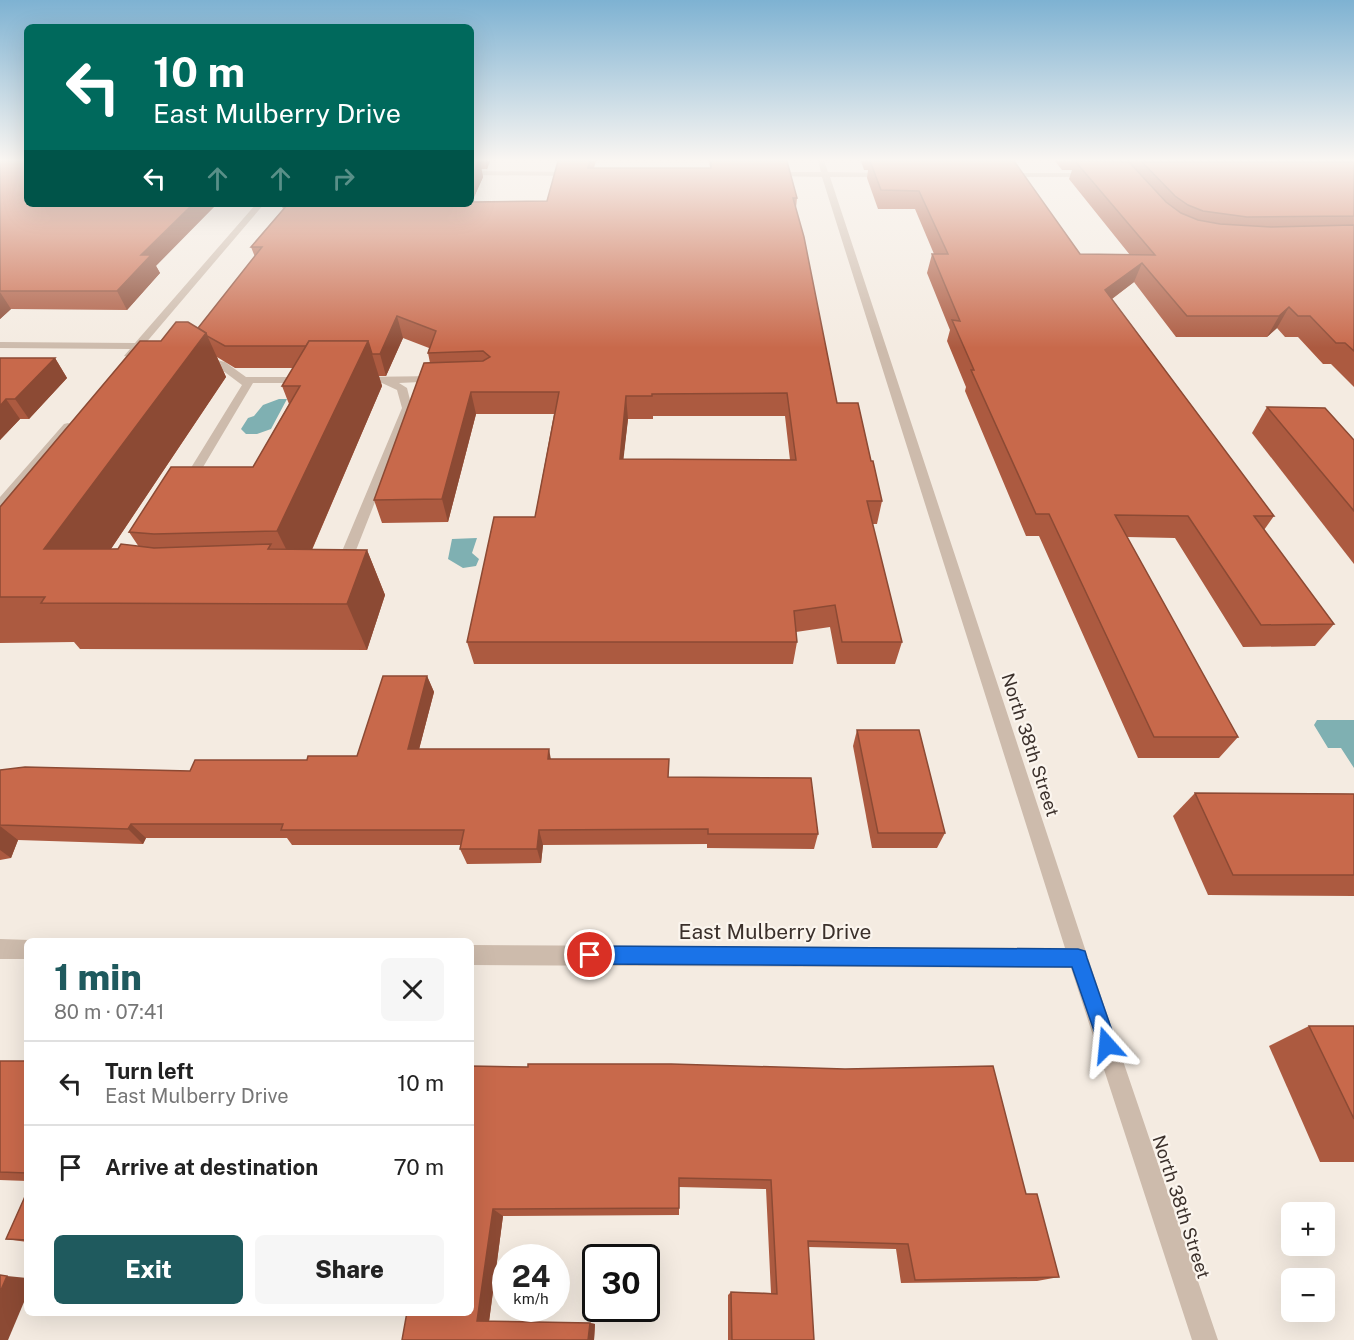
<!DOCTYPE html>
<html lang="en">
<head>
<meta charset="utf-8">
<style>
  :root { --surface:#fff; --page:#f6f6f6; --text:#222; --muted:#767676; --line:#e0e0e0; --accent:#1f5a5e }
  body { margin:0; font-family:"Public Sans",sans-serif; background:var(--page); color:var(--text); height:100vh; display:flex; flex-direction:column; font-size:22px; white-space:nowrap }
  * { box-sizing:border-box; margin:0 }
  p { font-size:20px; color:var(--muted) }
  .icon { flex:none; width:33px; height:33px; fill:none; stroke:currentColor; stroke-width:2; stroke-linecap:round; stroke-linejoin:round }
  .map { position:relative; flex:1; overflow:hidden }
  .drawer { position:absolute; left:24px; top:938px; width:450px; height:378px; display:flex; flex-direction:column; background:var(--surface); border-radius:9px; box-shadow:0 6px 24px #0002 }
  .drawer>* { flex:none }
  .banner { position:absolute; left:24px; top:24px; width:450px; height:183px; border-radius:9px; box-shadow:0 6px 24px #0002; background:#00695c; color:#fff; overflow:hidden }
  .tools { position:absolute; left:1281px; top:1202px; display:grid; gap:12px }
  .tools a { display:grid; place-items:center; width:54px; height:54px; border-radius:9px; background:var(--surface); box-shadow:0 6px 24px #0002; font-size:30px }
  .speed { position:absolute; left:492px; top:1244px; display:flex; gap:12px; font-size:30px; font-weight:700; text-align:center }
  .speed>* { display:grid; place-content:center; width:78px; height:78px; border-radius:50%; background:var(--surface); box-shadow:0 6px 24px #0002; line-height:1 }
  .speed small { font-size:15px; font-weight:400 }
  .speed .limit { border:3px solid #111; border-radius:9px; background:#fff; color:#111 }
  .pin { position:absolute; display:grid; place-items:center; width:51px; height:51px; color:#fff; margin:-26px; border:3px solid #fff; border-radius:50%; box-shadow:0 2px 6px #0007 }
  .me { position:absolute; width:66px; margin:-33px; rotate:342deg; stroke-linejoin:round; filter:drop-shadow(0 0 4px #0008) }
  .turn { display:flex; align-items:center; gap:21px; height:126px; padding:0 30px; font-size:27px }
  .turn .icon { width:78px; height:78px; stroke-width:2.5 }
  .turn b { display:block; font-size:42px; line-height:51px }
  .lanes { display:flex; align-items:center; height:57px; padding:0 30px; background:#0003; justify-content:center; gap:30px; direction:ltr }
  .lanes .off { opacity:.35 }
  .round { display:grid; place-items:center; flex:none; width:63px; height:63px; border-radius:9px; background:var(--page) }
  .overview { display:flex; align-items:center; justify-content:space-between; height:102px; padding:0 30px }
  h1 { font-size:36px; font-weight:800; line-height:45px; color:var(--accent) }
  .button { display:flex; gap:12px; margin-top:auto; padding:12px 30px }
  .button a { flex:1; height:69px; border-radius:9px; background:var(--accent); color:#fff; font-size:24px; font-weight:800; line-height:69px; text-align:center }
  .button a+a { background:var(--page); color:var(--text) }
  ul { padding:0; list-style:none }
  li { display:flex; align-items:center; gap:18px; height:84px; padding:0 30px; border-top:2px solid var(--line) }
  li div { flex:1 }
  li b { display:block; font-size:22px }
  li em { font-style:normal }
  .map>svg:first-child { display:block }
</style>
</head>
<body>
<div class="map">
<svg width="1354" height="1340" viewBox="0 0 1354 1340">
  <rect width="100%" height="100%" fill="#f4ebe1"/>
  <g fill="#7fb0b2">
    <path d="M279 399H287L271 429 257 434H246L241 429 248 418 254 416 263 405Z"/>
    <path d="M477 538 472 553 479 559 476 566 463 568 448 559 452 539Z"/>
    <path d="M1317 720H1354V768L1341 748H1328L1314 725Z"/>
  </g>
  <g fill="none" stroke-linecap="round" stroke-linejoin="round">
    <g fill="#cdbbac" fill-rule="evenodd">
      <path d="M818 161H824L828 172 886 173 890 175 886 177H830L1088 958 1218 1340H1192L1071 968 471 965V945L1065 948 822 177 772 176 768 174 772 172H821Z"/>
      <path d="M471 171 574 172 578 174 574 176 471 175Z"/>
      <path d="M1003 173H1090L1094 175 1090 177H1000Z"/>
      <path d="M256 204H264L133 358 124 356 130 349 0 348V342L135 343Z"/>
      <path d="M198 358H209L225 362 246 377H304L309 380 304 383H253L193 484 187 488 181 484 242 385 218 367 198 362Z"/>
      <path d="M438 376 443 379 442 381 399 383 407 388 412 408 349 568 347 571H337L335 568 402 408 397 390 382 383H361L356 380 361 377Z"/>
      <path d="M68 423 74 426 72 428 4 508 0 509V497L64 424Z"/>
      <path d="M0 939 30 940H27V959H0Z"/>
    </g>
  </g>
  <g fill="#ac5a40" fill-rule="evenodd">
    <path d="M0 161 156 266 160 273 127 310 11 309 0 319Z"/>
    <path d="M471 161H490L487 169H481L483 177 472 202 547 201 558 161H596L594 168H710L709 161H787L797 198 796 208 837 403 871 461 882 501 877 524H872L902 642 895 664H837L830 627 796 632 797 642 793 664H474L467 642 535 517 554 414H476L448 522 382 523 374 500 430 363 428 353 429 348 403 338 386 376H379L382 386 312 550H367L385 595 367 650 80 649 74 642 0 643V507L161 341 198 328 255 257 251 247 283 209 281 204H471ZM217 357 235 368H293L282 386 289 404 253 467 129 532 139 547 111 549 226 377ZM653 416H785L790 460 623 459 628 419H653Z"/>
    <path d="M861 161H1006L1080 254 1130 255 1069 179 1072 170H1062L1055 161H1354V387L1331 364H1323L1298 337H1285L1277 328 1267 337H1176L1134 282 1112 299 1274 516 1264 530 1334 624 1315 646 1243 647 1175 538 1127 537 1238 737 1219 758H1138L1039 536H1026L965 391 966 387 947 341 950 330 927 273 932 254H934L915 209H878L867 178 868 170H864Z"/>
    <path d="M1 358H55L67 378 29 419H20L0 440Z"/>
    <path d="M1267 407 1354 440V564L1252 433Z"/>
    <path d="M427 676 434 692 419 749 551 759 669 777 818 834 814 849 707 848V844L543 845 541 863 467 864 460 849 461 845H292L287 838H146L143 844 18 840 11 858 0 860V770L190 771 357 756Z"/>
    <path d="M857 730 945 833 937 848H872L853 746Z"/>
    <path d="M1195 793 1354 794V896L1208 895 1173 816Z"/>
    <path d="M1309 1026H1354V1162H1320L1269 1046Z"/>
    <path d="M0 1061H27V1181L0 1180Z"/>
    <path d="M471 1066 1026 1194 1059 1277 1037 1281 901 1283 896 1249 808 1247 814 1340H728V1295L731 1292 771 1293 766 1189 679 1187V1215L503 1216 489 1321 590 1323 595 1324 594 1340 407 1312Z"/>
    <path d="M27 1192V1242L6 1239Z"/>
  </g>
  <g fill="#8c4a34">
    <path d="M479 161H480L483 177 463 221 471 204V178Z"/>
    <path d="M485 161H490L487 169Z"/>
    <path d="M193 204H217L156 266 160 273 127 310 117 291 141 255Z"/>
    <path d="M1142 263 1134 282 1097 310 1105 290Z"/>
    <path d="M0 292 11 309 0 319Z"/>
    <path d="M1289 307 1277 328 1267 337 1279 316Z"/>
    <path d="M397 316 403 338 386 376 380 354Z"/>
    <path d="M206 333 226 377 80 595 44 549Z"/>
    <path d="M368 341 382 386 300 577 277 531Z"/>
    <path d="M55 358 67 378 29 419 15 399Z"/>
    <path d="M471 392 476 414 448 522 442 499Z"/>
    <path d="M626 396 628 419 621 481 620 459Z"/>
    <path d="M6 399 20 419 0 440V406Z"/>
    <path d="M367 550 385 595 367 650 347 604Z"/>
    <path d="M427 676 434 692 415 765 408 749Z"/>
    <path d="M549 749 552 765 548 759Z"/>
    <path d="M131 824 146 838 143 844 128 829Z"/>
    <path d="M0 826 18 840 11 858 0 850Z"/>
    <path d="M539 830 543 845 541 863 537 849Z"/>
    <path d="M493 1209 503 1216 489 1322 477 1321Z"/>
    <path d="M7 1276 27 1278V1295L8 1340H0V1292Z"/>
    <path d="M590 1323 595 1324 594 1340H588Z"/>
  </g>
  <g fill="#c8694b" stroke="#8c4a34" stroke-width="1.5" fill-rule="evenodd">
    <path d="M0 161H27V204H193L141 255H151L117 291H0Z"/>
    <path d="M471 161H479L471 178Z"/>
    <path d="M558 161H590L588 168H711V161H787L797 198H793L804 237 837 403H858L871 461H873L882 501H867L902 642H842L835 605 794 611 797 642H467L494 517H535L559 392H471L442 499 374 500 424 363 483 361 490 357 483 351 428 353 436 331 397 316 380 354H372L368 341H309L306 346H225L207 336 206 333 198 328 262 247H251L288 204H471V202L547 201ZM787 393 796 460 620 459 626 396H652V394Z"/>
    <path d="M870 161H1014L1080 254 1155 255 1075 161 1129 162 1166 202 1181 213 1198 220 1220 224 1271 227 1354 225V351L1345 343H1336L1310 316H1298L1289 307 1279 316H1187L1142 263 1105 290 1274 516H1254L1334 624 1261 625 1188 516 1115 515 1238 737H1154L1049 514H1036L971 370H974L952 320 960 321 932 254H948L919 191 881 190Z"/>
    <path d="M1142 162H1354V216L1247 217 1203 211 1188 205 1175 196Z"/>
    <path d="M176 322H188L206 333 44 549H118L121 544 154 548 271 544 268 549 367 550 347 604 41 603 45 597H0V507L140 341H161Z"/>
    <path d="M309 341H368L277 531 154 534 129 532 171 467H253L300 386H282Z"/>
    <path d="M0 358H55L15 399H6L0 406Z"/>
    <path d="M1267 407 1325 408 1354 440V511Z"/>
    <path d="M383 676H427L408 749H549L548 759H669L668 777 811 778 818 834H708V829L539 830 537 849H460L464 830H281L283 824H131L128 829 0 825V770L25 767 190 771 195 760H307L308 756H357Z"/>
    <path d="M857 730H919L945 833H878Z"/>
    <path d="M1195 793 1354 794V875H1233Z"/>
    <path d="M1309 1026H1354V1119Z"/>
    <path d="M0 1061H27V1173L0 1172Z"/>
    <path d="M528 1064H671L845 1069 993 1066 1026 1194H1037L1059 1277 915 1280 908 1244 808 1241 814 1340H732L731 1292 777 1294 771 1180 679 1178V1208L493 1209 477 1321 590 1323 588 1340H402L407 1312H471V1066L528 1067Z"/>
    <path d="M27 1192V1240L6 1239Z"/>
    <path d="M0 1275 7 1276 0 1292Z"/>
  </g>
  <linearGradient id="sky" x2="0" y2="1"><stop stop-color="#7eb2d2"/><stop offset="0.46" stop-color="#faf6f2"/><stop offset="1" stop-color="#faf6f2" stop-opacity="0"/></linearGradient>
  <rect width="1354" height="348" fill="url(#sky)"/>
  <path fill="#1a73e8" stroke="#114b97" stroke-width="1.5" d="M590 946 1078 949 1085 951 1087 958 1117 1045 1114 1051 1107 1054 1101 1051 1072 967 590 964 584 961 582 955 584 949Z"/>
  <g text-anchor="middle" stroke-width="4.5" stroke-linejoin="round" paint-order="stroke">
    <g font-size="18" fill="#3b302b" stroke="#fbf5ee">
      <text transform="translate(1030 745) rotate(72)" y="6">North 38th Street</text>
      <text transform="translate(1181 1207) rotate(72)" y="6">North 38th Street</text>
    </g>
    <g font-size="21" fill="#3b302b" stroke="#fbf5ee">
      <text x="775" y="939">East Mulberry Drive</text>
    </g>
  </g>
</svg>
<div class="tools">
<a>+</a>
<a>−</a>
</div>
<div class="speed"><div>24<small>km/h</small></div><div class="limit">30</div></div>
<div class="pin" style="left:590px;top:955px;background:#d93025"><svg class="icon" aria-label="arrive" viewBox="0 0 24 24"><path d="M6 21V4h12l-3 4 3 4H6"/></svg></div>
<svg class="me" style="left:1107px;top:1045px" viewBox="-20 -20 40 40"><path d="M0-17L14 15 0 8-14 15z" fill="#1a73e8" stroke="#fff" stroke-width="4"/></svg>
<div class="banner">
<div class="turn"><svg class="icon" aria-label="left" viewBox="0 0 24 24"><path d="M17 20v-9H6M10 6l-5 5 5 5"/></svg><div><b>10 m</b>East Mulberry Drive</div></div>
<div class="lanes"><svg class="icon" aria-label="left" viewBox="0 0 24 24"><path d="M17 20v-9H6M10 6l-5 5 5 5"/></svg><svg class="icon off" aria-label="ahead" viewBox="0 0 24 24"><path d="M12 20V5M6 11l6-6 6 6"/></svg><svg class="icon off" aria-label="ahead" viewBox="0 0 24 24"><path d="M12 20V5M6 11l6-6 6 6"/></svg><svg class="icon off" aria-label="right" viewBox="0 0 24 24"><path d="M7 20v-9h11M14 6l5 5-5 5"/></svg></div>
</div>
<section class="drawer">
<div class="overview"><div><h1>1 min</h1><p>80 m · 07:41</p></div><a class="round"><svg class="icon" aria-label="close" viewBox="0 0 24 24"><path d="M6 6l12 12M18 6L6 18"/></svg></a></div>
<ul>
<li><svg class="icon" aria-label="left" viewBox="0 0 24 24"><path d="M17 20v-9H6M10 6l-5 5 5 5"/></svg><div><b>Turn left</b><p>East Mulberry Drive</p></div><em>10 m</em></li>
<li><svg class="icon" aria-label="arrive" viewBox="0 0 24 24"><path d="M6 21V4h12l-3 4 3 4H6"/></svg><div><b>Arrive at destination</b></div><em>70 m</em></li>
</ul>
<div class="button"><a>Exit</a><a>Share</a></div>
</section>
</div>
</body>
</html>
